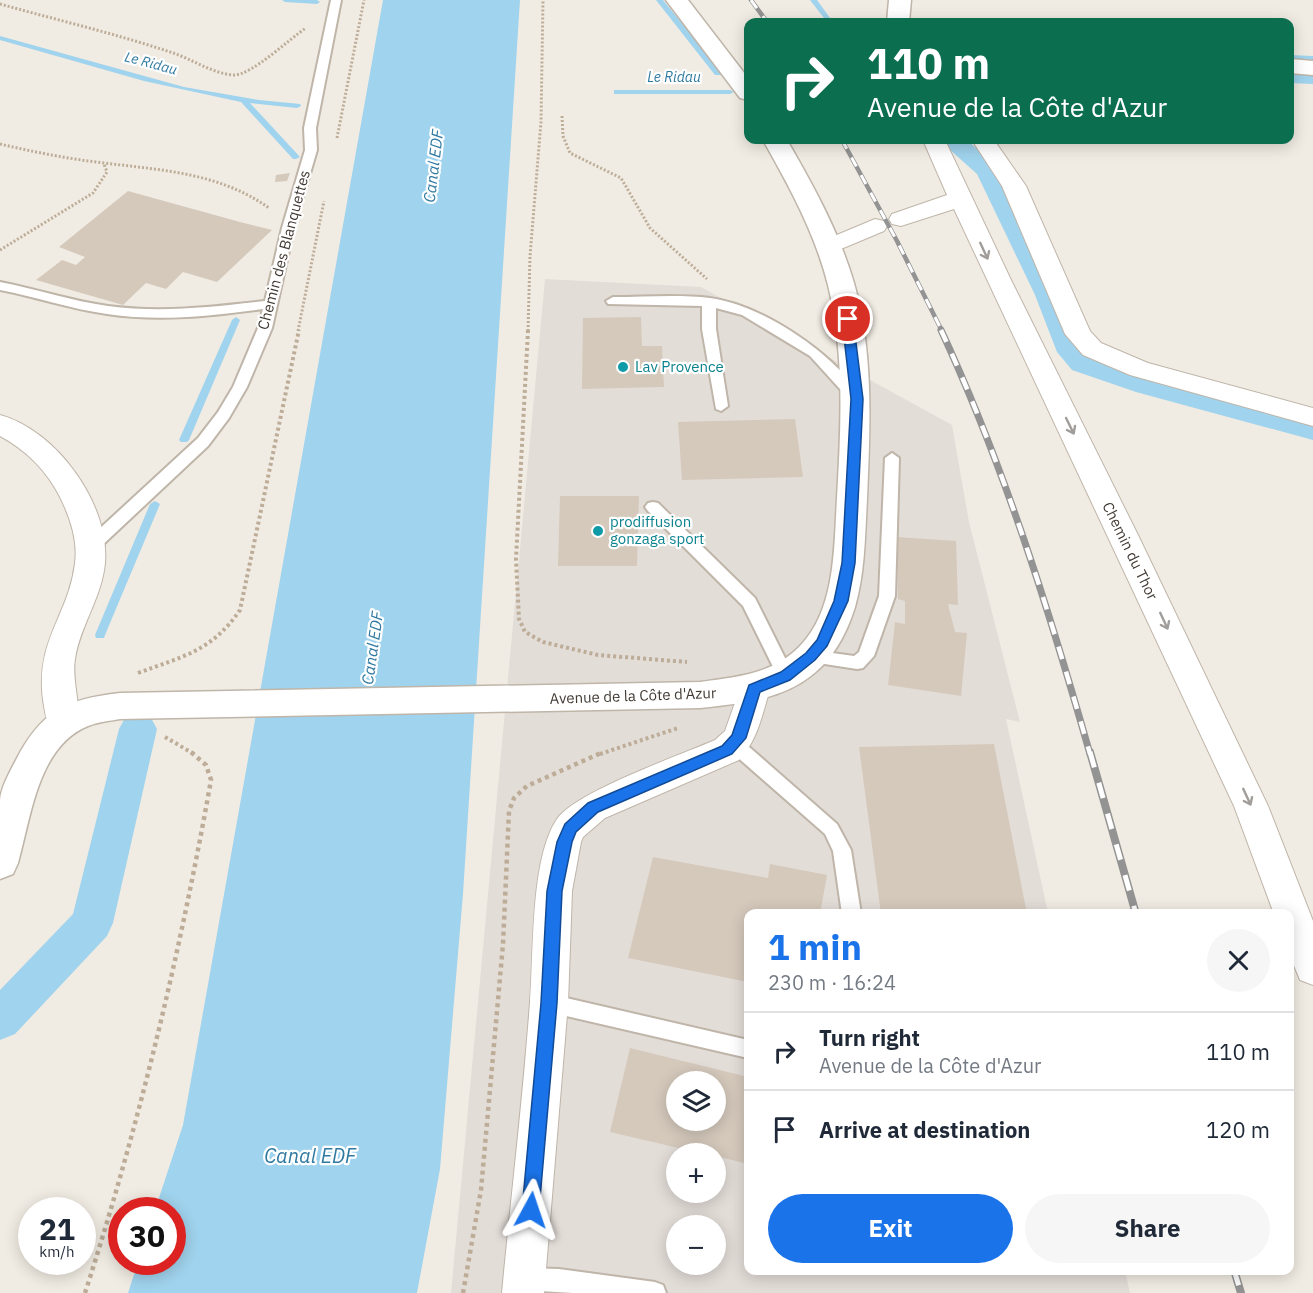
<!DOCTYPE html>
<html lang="en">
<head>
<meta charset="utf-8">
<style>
  :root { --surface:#fff; --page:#f6f6f7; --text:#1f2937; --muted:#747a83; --line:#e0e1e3; --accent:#1a73e8 }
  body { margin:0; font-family:"IBM Plex Sans",sans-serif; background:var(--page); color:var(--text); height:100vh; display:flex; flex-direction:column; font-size:22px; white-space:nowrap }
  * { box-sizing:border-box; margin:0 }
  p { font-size:20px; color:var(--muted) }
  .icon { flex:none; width:33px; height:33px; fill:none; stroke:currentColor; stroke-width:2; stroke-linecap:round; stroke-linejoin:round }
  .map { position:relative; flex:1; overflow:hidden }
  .sheet { position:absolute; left:744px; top:909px; width:550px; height:366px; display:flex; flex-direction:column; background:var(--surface); border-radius:12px; box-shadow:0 3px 15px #0003 }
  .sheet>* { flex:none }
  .hud { position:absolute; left:744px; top:18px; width:550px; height:126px; border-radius:12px; box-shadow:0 3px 15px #0003; background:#0b6e4f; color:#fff; overflow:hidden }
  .buttons { position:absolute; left:666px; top:1071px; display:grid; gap:12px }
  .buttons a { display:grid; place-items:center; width:60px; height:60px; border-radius:50%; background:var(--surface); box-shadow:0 3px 15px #0003; font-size:30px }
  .speed { position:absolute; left:18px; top:1197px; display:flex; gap:12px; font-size:30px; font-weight:700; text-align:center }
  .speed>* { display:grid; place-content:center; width:78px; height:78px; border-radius:50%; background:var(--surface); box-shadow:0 3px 15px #0003; line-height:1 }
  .speed small { font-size:15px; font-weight:400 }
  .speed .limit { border:9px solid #d22; background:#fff; color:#111 }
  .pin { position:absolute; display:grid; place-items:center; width:51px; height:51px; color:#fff; margin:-26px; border:3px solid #fff; border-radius:50%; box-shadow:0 2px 6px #0007 }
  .me { position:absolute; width:66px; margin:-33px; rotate:5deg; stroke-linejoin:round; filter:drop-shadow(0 0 4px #0008) }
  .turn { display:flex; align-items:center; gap:21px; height:126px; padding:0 24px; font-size:27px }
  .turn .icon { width:78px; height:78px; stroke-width:2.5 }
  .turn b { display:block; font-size:42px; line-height:51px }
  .round { display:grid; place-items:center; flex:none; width:63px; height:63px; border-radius:32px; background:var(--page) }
  .head { display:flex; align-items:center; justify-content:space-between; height:102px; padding:0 24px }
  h1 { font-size:36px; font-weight:700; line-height:45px; color:var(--accent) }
  .cta { display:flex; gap:12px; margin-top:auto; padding:12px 24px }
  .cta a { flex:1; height:69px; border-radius:36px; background:var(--accent); color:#fff; font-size:24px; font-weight:700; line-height:69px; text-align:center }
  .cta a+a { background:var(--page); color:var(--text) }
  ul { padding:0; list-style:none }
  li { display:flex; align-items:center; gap:18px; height:78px; padding:0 24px; border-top:2px solid var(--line) }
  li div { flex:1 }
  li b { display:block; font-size:22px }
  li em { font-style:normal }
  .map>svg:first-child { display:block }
</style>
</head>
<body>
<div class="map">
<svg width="1313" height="1293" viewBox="0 0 1313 1293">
  <rect width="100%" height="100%" fill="#f1ece3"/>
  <path fill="#e3ddd8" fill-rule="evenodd" d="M545 279 701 287 952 425 969 522 1020 722 1006 719 1048 913 748 914V1270L1125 1271 1130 1293H451ZM676 1082H716V1120H676ZM676 1154H716V1192H676ZM676 1226H716V1264H676Z"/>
  <path fill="#a0d3ed" d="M383 0H520L463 894 440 1169 417 1293H128L138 1262H172V1210H155L183 1125Z"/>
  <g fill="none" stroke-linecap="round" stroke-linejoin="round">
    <g fill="#a0d3ed" fill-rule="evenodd">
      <path d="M282 0H317L320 2 317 4 285 2Z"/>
      <path d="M656 0H663L721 71V75H715Z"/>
      <path d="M810 0H817L833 22H827Z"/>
      <path d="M0 36 184 87 259 100 300 104 301 106 297 108 250 103 300 157 296 159H293L241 102 144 81 0 40Z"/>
      <path d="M1290 55 1313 56V60L1290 59Z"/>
      <path d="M614 90H730L734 92 730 94H614Z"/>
      <path d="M236 317 240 320 189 440 187 442H181L179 440 232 320Z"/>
      <path d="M155 501 160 504 105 635 104 638H96L95 635 150 504Z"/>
    </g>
    <g fill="#a0d3ed" fill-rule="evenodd">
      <path d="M1290 69 1313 70V84L1290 83Z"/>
      <path d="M939 140H967L1001 170 1065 295 1085 348 1094 356 1155 377 1313 418V440L1136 392 1072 370 1057 352 1035 295 977 174Z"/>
      <path d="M138 714 151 718 157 729 113 923 107 936 15 1034 0 1040V990L73 914 119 729 125 718Z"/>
    </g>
  </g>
  <g fill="#d5c9bc" fill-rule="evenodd">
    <path d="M290 173 287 181 275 182 276 175Z"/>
    <path d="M128 191 240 222 272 230 217 282 183 272 166 289 146 283 123 305 36 280 62 260 76 265 85 257 59 247Z"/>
    <path d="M641 317 642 346H662L664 387 582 389 583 318Z"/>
    <path d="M795 419 803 477 682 480 678 422Z"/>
    <path d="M560 496H639L637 566H558Z"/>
    <path d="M897 537 956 541 958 605 948 604 955 632 967 633 961 696 888 685 895 622 905 624V601L898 599Z"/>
    <path d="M994 744 1027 914H881L859 747Z"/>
    <path d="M653 857 768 878 770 864 827 875 820 914H748V982L628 958Z"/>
    <path d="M630 1048 748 1077V1164L716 1156V1154H704L610 1132ZM676 1082H716V1120H676Z"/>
  </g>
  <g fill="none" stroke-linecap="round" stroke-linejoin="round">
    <g stroke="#bfb5a9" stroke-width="4">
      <g id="service">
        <path d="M331 0H341L316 128 317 150 294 228 272 328 247 387 229 418 208 446 96 551H84L82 547 84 543 198 438 218 412 233 387 258 328 263 309C211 316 159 322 107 314 71 309 36 297 0 290V282C36 289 72 301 108 306 161 313 212 307 265 301L282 228 305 150 304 128Z"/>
        <path d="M613 297C645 297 679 294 710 298 762 305 832 352 861 396L859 399H849L810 356 742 315 716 308V329L728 406 721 411 716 409 702 329V306L608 304 606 301Z"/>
        <path d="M892 453 899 458 895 596 874 656 863 668 857 669 805 661 803 656 805 651 811 650 854 656 859 652 879 596 885 458Z"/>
        <path d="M653 502 658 503 755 598 794 676 792 681 786 683 780 681 743 606 648 511 645 507 648 503Z"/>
        <path d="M734 737 740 739 837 824 851 850 861 914H842L833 851 825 834 728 749 725 744 728 739Z"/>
        <path d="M549 994 748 1040V1058L549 1012 542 1009 539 1003 542 997Z"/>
        <path d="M524 1268 559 1269 655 1282 663 1285 666 1293H573L524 1290 516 1287 513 1279 516 1271Z"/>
      </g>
    </g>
    <g stroke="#bfb5a9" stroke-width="2">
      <g id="minor">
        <path d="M923 140H945L1011 280 1138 535 1268 806 1313 921V985L1300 980 1290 956V914H1274L1234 806 954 209 901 226 892 224 889 219 892 214 947 195Z"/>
        <path d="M972 140H994L1026 186 1090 331 1101 343 1148 363 1313 408V426L1130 375 1083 355 1065 334 1002 186Z"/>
        <path d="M875 219 884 221 887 226 884 231 829 254 820 252 817 247 820 242Z"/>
        <path d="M0 415C56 430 110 504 105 563 102 597 80 626 75 659 71 682 84 713 75 731L63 735 51 731C46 721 45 712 43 700 35 640 69 615 75 563 78 541 70 517 60 497 47 471 26 450 0 436Z"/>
        <path d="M754 676 765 680 770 689C762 715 758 740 739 760L605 818 583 837 581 842 572 891 568 1003 544 1293H502C511 1196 523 1099 530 1002 534 954 530 859 557 819 575 792 681 755 715 740L725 731 743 680Z"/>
      </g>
    </g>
    <g stroke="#bfb5a9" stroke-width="3">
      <g id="tertiary">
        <path d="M666 0H688L748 78V100L740 98Z"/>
        <path d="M889 0H911L909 22H887Z"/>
        <path d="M1290 59 1313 61V75L1290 73Z"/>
        <path d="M763 140H787C813 185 839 232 854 283 874 353 870 427 867 499 865 535 865 572 855 607 847 633 833 659 812 675 781 700 738 704 700 708L120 719C109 721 98 722 88 726 38 746 31 817 18 863L13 874 0 879C0 853 0 826 0 800 1 788 9 773 15 762 40 712 65 699 120 693L700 682C738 677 773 674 800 646 836 609 834 546 837 498 841 427 845 355 828 285 815 233 789 186 763 140Z"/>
      </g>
    </g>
    <g stroke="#bdad98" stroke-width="3" stroke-dasharray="2 2" stroke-linecap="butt">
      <path d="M0 4C57 20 117 34 173 53 192 59 213 74 234 75 252 75 289 39 306 28"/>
      <path d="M562 116 563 136 570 153 621 178 650 228 707 279"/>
      <path d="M337 138 364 0"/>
      <path d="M0 144C34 152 69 159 104 163 162 170 220 173 269 208"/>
      <path d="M0 250 93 193 107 172 104 164"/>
      <path d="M298 331 324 201"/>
      <path d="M528 331 530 256 541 122 543 0"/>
    </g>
    <g stroke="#bdad98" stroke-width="4" stroke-dasharray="3 3" stroke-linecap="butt">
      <path d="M528 330 516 559 519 619 525 632 543 642 598 655 687 662"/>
      <path d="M138 673C183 656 211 652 240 610L299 330"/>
      <path d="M165 737 194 754"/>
      <path d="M600 754 678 728"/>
    </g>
    <g stroke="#bdad98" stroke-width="4.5" stroke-dasharray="4 4" stroke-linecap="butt">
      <path d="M85 1293C139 1125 180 954 211 780L206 765 191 752"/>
      <path d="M463 1293 481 1190 503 944 509 811 514 798 527 786 603 752"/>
    </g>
    <use href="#service" fill="#fff" fill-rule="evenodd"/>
    <use href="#minor" fill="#fff" fill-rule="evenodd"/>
    <use href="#tertiary" fill="#fff" fill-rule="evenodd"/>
    <g stroke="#939393" stroke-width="4.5">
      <g id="rail-far2">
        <path d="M751 0 767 22"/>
        <path d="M842 140 897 241 942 331"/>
      </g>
    </g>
    <g stroke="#939393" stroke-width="7">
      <path id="rail-far1" d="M941 330C1004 466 1049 610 1090 754"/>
    </g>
    <g stroke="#939393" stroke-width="8">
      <g id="rail">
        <path d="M1090 752 1136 914"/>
        <path d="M1234 1270 1241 1293"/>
      </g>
    </g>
    <use href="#rail-far2" stroke="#fff" stroke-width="3" stroke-dasharray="10" stroke-linecap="butt"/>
    <use href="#rail-far1" stroke="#fff" stroke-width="4.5" stroke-dasharray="13" stroke-linecap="butt"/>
    <use href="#rail" stroke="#fff" stroke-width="5" stroke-dasharray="16" stroke-linecap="butt"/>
  </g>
  <defs><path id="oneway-shaft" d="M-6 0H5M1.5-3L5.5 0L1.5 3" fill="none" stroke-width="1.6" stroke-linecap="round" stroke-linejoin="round" transform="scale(1.5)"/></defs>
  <g stroke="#a09d9a">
    <use href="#oneway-shaft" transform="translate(984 251) rotate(65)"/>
    <use href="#oneway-shaft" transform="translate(1070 426) rotate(64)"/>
    <use href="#oneway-shaft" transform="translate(1164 621) rotate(65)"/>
    <use href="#oneway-shaft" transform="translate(1247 797) rotate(65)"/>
  </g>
  <path fill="#1a73e8" stroke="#114b97" stroke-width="1.5" d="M848 315 853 319 863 399 855 563 848 601 827 646 815 660 790 680 760 692 746 738 732 754 598 812 576 832 572 842 562 891 557 1003 539 1210 537 1216 531 1219 524 1216 522 1210 541 1003 547 891 557 842 565 824 588 803 722 746 732 735 749 685 781 672 806 653 817 640 834 601 842 563 851 399 842 319Z"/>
  <g fill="#0f9aa8" stroke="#fff" stroke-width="2">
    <circle cx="623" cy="367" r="6"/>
    <circle cx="598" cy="531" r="6"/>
  </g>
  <g text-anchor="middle" stroke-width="4.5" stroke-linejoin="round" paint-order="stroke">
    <g font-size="14" font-style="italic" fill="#307aa1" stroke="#fff">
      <text transform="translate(151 63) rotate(15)" y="5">Le Ridau</text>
      <text x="674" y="82">Le Ridau</text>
    </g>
    <g font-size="15" fill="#423b34" stroke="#fff">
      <text transform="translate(284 250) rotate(-75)" y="5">Chemin des Blanquettes</text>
      <text transform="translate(1130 551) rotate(64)" y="5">Chemin du Thor</text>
      <text transform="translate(633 696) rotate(-2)" y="5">Avenue de la Côte d'Azur</text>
    </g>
    <g font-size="15" fill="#0d838f" stroke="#fff" text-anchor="start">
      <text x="635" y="372">Lav Provence</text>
      <text x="610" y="527">prodiffusion<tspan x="610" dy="17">gonzaga sport</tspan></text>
    </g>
    <g font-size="16" font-style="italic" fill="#307aa1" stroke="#fff">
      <text transform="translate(433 166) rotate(-83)" y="6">Canal EDF</text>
      <text transform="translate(372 648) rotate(-82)" y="6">Canal EDF</text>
    </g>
    <g font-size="20" font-style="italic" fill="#307aa1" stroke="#fff">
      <text x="310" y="1163">Canal EDF</text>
    </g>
  </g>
</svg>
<div class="buttons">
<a><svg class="icon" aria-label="layers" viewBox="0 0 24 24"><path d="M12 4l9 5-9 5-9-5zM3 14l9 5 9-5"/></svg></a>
<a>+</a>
<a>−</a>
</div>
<div class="speed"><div>21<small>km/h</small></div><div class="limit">30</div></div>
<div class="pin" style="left:848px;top:319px;background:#d93025"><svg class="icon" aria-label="arrive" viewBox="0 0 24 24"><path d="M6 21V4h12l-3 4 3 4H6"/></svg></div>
<svg class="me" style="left:531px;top:1210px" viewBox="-20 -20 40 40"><path d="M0-17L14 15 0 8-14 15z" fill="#1a73e8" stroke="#fff" stroke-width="4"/></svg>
<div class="hud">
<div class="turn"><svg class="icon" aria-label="right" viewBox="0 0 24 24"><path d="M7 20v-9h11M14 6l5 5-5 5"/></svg><div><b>110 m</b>Avenue de la Côte d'Azur</div></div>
</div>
<section class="sheet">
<div class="head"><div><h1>1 min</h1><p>230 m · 16:24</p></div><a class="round"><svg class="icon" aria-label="close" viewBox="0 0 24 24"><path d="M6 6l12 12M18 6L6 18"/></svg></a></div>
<ul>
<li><svg class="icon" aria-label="right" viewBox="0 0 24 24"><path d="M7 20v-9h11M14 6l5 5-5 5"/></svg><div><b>Turn right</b><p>Avenue de la Côte d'Azur</p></div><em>110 m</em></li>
<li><svg class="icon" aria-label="arrive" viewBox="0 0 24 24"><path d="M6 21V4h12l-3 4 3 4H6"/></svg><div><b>Arrive at destination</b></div><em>120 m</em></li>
</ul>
<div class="cta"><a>Exit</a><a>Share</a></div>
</section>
</div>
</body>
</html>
